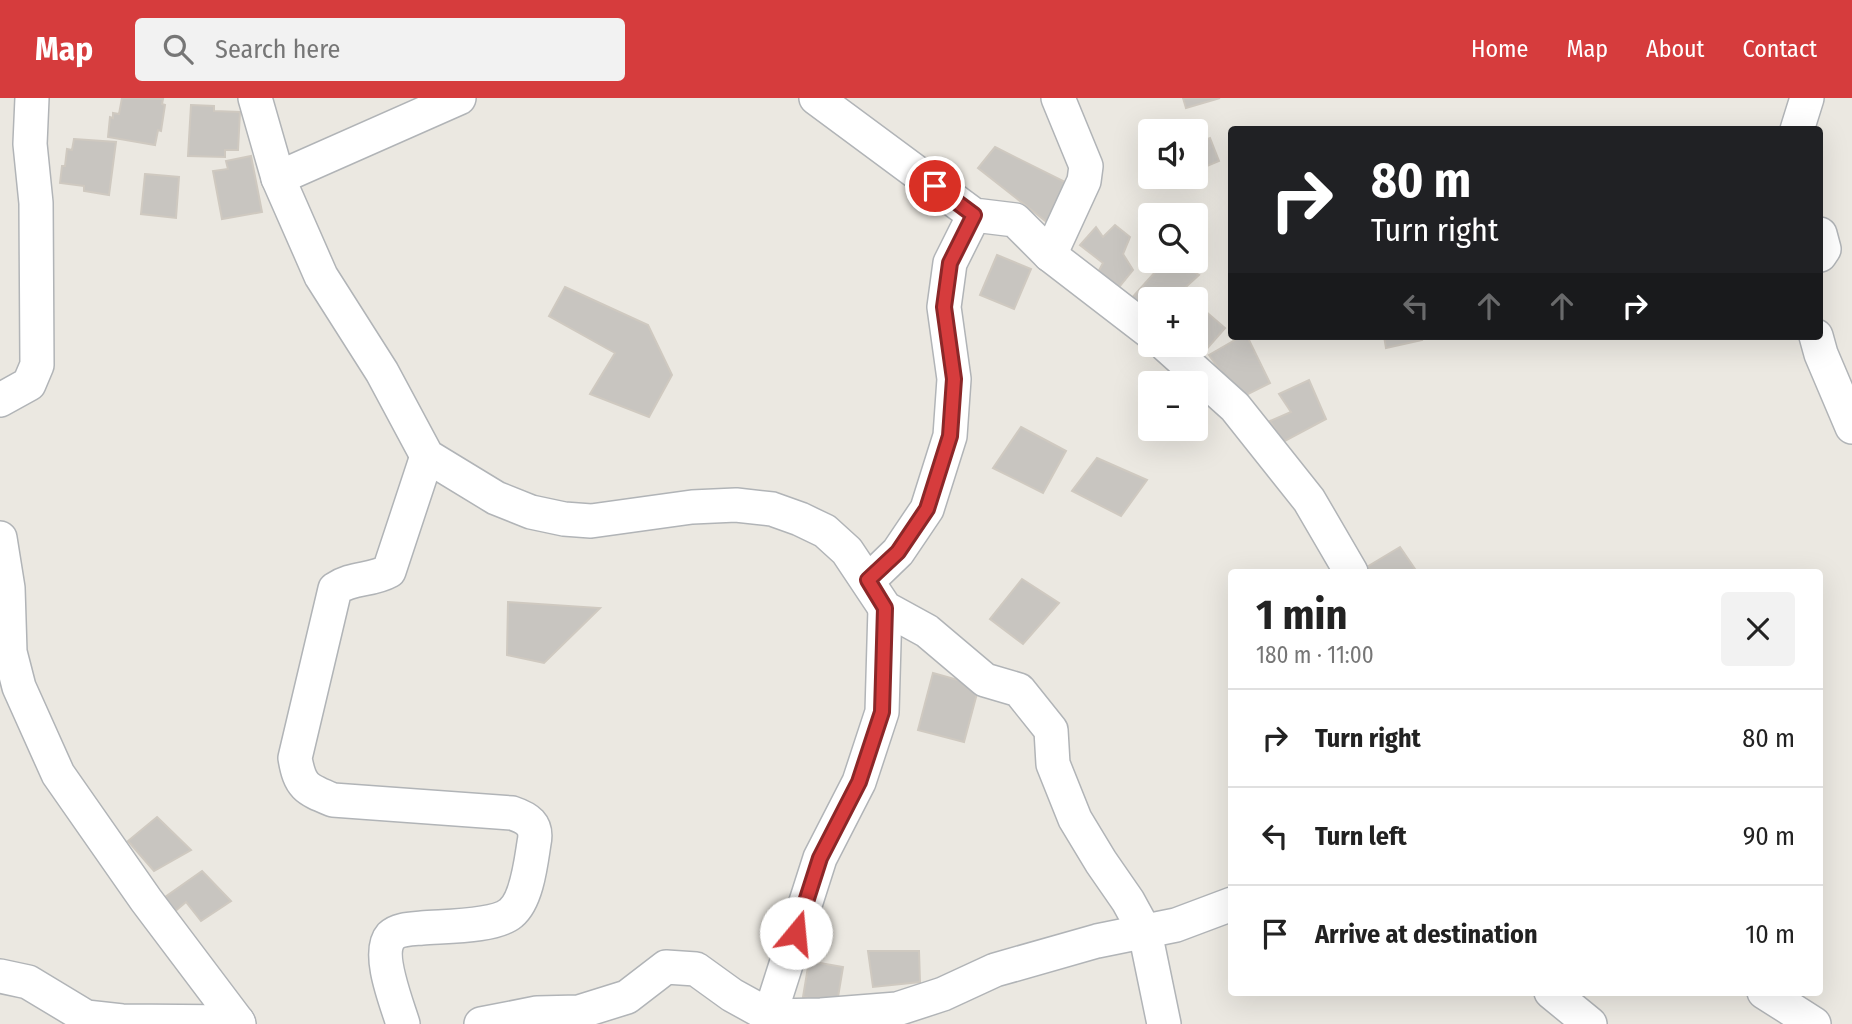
<!DOCTYPE html>
<html lang="en">
<head>
<meta charset="utf-8">
<style>
  :root { --surface:#fff; --page:#f2f2f2; --text:#222; --muted:#767676; --line:#e0e0e0; --accent:#d63c3d }
  body { margin:0; font-family:"Fira Sans Condensed",sans-serif; background:var(--page); color:var(--text); height:100vh; display:flex; flex-direction:column; font-size:26px; white-space:nowrap }
  * { box-sizing:border-box; margin:0 }
  p { font-size:23px; color:var(--muted) }
  .icon { flex:none; width:38px; height:38px; fill:none; stroke:currentColor; stroke-width:2; stroke-linecap:round; stroke-linejoin:round }
  .map { position:relative; flex:1; overflow:hidden }
  .side { position:absolute; left:1228px; top:471px; width:595px; height:427px; display:flex; flex-direction:column; background:var(--surface); border-radius:7px; box-shadow:0 7px 28px #0002 }
  .side>* { flex:none }
  .guide { position:absolute; left:1228px; top:28px; width:595px; height:214px; border-radius:7px; box-shadow:0 7px 28px #0002; background:#202124; color:#fff; overflow:hidden }
  .fabs { position:absolute; left:1138px; top:21px; display:grid; gap:14px }
  .fabs a { display:grid; place-items:center; width:70px; height:70px; border-radius:7px; background:var(--surface); box-shadow:0 7px 28px #0002; font-size:35px }
  .pin { position:absolute; display:grid; place-items:center; width:60px; height:60px; color:#fff; margin:-30px; border:4px solid #fff; border-radius:50%; box-shadow:0 2px 7px #0007 }
  .me { position:absolute; width:77px; margin:-38px; rotate:17deg; stroke-linejoin:round; filter:drop-shadow(0 0 5px #0008) }
  .turn { display:flex; align-items:center; gap:24px; height:147px; padding:0 28px; font-size:32px }
  .turn .icon { width:91px; height:91px; stroke-width:2.5 }
  .turn b { display:block; font-size:49px; line-height:60px }
  .lanes { display:flex; align-items:center; height:66px; padding:0 28px; background:#0003; justify-content:center; gap:35px; direction:ltr }
  .lanes .off { opacity:.35 }
  .round { display:grid; place-items:center; flex:none; width:74px; height:74px; border-radius:7px; background:var(--page) }
  .headline { display:flex; align-items:center; justify-content:space-between; height:119px; padding:0 28px }
  h1 { font-size:42px; font-weight:700; line-height:52px }
  ul { padding:0; list-style:none }
  li { display:flex; align-items:center; gap:21px; height:98px; padding:0 28px; border-top:2px solid var(--line) }
  li div { flex:1 }
  li b { display:block; font-size:26px }
  li em { font-style:normal }
  header { display:flex; align-items:center; gap:42px; box-sizing:border-box; height:98px; padding:0 35px; background:var(--accent); color:#fff }
  header strong { font-size:33px }
  nav { display:flex; gap:38px; margin-inline-start:auto; font-size:24px }
  .search { width:490px; height:63px; background:var(--page); display:flex; align-items:center; gap:18px; box-sizing:border-box; padding:0 24px; border-radius:7px; color:var(--muted); font-size:26px }
  .map>svg:first-child { display:block }
</style>
</head>
<body>
<header>
<strong>Map</strong>
<div class="search"><svg class="icon" aria-label="search" viewBox="0 0 24 24"><circle cx="10" cy="10" r="6"/><path d="M15 15l6 6"/></svg>Search here</div>
<nav><a>Home</a><a>Map</a><a>About</a><a>Contact</a></nav>
</header>
<div class="map">
<svg width="1852" height="926" viewBox="0 0 1852 926">
  <rect width="100%" height="100%" fill="#ebe8e1"/>
  <g fill="#c8c5c0" stroke="#cfc9c0" stroke-width="2">
    <path d="M122 0 163 1 162 6 165 7 161 33 158 32 155 47 108 39 110 19 113 20V15L119 16Z"/>
    <path d="M1183 0H1220L1186 10Z"/>
    <path d="M191 7 214 8V13L240 14 238 52H225V59L188 58Z"/>
    <path d="M1210 40 1219 63 1195 73V46Z"/>
    <path d="M74 41 116 44 109 97 84 93V88L60 85 62 68H65L67 51 72 52Z"/>
    <path d="M995 49 1073 88 1053 129 978 70Z"/>
    <path d="M251 58 262 114 222 121 213 73 228 71 226 63Z"/>
    <path d="M145 76 179 79 176 120 141 116Z"/>
    <path d="M1163 79H1181L1166 85Z"/>
    <path d="M1115 127 1130 139 1123 156 1133 172 1115 194 1096 178 1103 165 1080 147 1096 129 1103 139Z"/>
    <path d="M997 157 1031 171 1014 211 980 197Z"/>
    <path d="M1165 163H1175L1199 177 1176 198 1180 201H1150V219L1129 203Z"/>
    <path d="M565 189 648 227 672 277 649 319 590 296 615 255 549 218Z"/>
    <path d="M1197 206 1225 230 1203 255 1193 247H1195V208Z"/>
    <path d="M1242 238H1247L1270 285 1240 300 1209 257Z"/>
    <path d="M1384 238H1421L1422 242 1386 250Z"/>
    <path d="M1309 282 1326 321 1283 344 1270 323 1291 314 1279 296Z"/>
    <path d="M1021 329 1066 353 1043 395 993 370Z"/>
    <path d="M1097 360 1147 382 1121 418 1072 393Z"/>
    <path d="M1400 449 1417 474H1369L1367 469Z"/>
    <path d="M1022 481 1059 505 1023 546 990 521Z"/>
    <path d="M508 504 600 510 544 565 507 557Z"/>
    <path d="M933 575 979 588 964 644 918 632Z"/>
    <path d="M157 719 191 752 154 773 128 743Z"/>
    <path d="M202 773 231 803 201 823 186 804 167 820 161 802Z"/>
    <path d="M868 853H919L920 884 873 889Z"/>
    <path d="M809 863 843 869 837 905 803 899Z"/>
  </g>
  <g fill="none" stroke-linecap="round" stroke-linejoin="round">
    <g stroke="#b1b4b7" stroke-width="36">
      <g id="minor">
        <path d="M255 0 278 80 321 178 382 274 427 358 496 400 531 414 564 421 591 423 692 409 736 407 772 411 800 421 825 433 847 453 885 510 927 533 985 582 1019 592 1051 632 1053 666 1075 721 1101 764 1128 803 1145 834 1164 926"/>
        <path d="M816 0 974 117 1015 122 1050 157 1150 234"/>
        <path d="M1797 32 1807 0"/>
        <path d="M278 80 459 0"/>
        <path d="M1820 136 1824 151 1820 157"/>
        <path d="M1050 157 1084 83 1086 68 1058 0"/>
        <path d="M1816 238 1821 256 1852 329"/>
        <path d="M1166 247 1235 309 1309 402 1351 474"/>
        <path d="M0 302 29 286 37 267 36 105 30 46 32 0"/>
        <path d="M0 440 8 490 10 554 19 589 58 676 146 802 238 924"/>
        <path d="M868 483 898 454 927 411 950 338 954 281 944 209 950 165 974 117"/>
        <path d="M0 878 28 884 86 919 122 923 238 924 239 926"/>
        <path d="M1551 894 1590 926"/>
        <path d="M1764 894 1814 926"/>
        <path d="M403 926C397 906 376 855 391 838 398 831 412 831 422 830 443 828 495 829 511 815 527 802 531 764 534 745 538 726 527 720 512 715L333 702C306 691 300 689 295 660L335 491C352 479 371 483 389 473L427 358"/>
        <path d="M481 926 537 915 579 914 627 899 666 869 696 871 732 897 770 918 821 917 897 911 943 896 995 872 1097 843 1176 827 1232 806"/>
        <path d="M767 926 820 760 859 684 882 614 885 510"/>
      </g>
    </g>
    <use href="#minor" stroke="#fff" stroke-width="33"/>
  </g>
  <g fill="none" stroke-linecap="round" stroke-linejoin="round">
    <g stroke="#8b2728" stroke-width="18">
      <path id="route" d="M796 835 820 760 859 684 882 614 885 510 868 482 898 454 927 411 950 338 954 281 944 209 950 165 974 117 935 88"/>
    </g>
    <use href="#route" stroke="#d63c3d" stroke-width="12"/>
  </g>
</svg>
<div class="fabs">
<a><svg class="icon" aria-label="sound" viewBox="0 0 24 24"><path d="M4 9h4l5-4v14l-5-4H4zM17 9q2 3 0 6"/></svg></a>
<a><svg class="icon" aria-label="search" viewBox="0 0 24 24"><circle cx="10" cy="10" r="6"/><path d="M15 15l6 6"/></svg></a>
<a>+</a>
<a>−</a>
</div>
<div class="pin" style="left:935px;top:88px;background:#d93025"><svg class="icon" aria-label="arrive" viewBox="0 0 24 24"><path d="M6 21V4h12l-3 4 3 4H6"/></svg></div>
<svg class="me" style="left:796px;top:835px" viewBox="-20 -20 40 40"><circle r="19" fill="#fff"/><path d="M0-13L10 11 0 6-10 11z" fill="#d63c3d"/></svg>
<div class="guide">
<div class="turn"><svg class="icon" aria-label="right" viewBox="0 0 24 24"><path d="M7 20v-9h11M14 6l5 5-5 5"/></svg><div><b>80 m</b>Turn right</div></div>
<div class="lanes"><svg class="icon off" aria-label="left" viewBox="0 0 24 24"><path d="M17 20v-9H6M10 6l-5 5 5 5"/></svg><svg class="icon off" aria-label="ahead" viewBox="0 0 24 24"><path d="M12 20V5M6 11l6-6 6 6"/></svg><svg class="icon off" aria-label="ahead" viewBox="0 0 24 24"><path d="M12 20V5M6 11l6-6 6 6"/></svg><svg class="icon" aria-label="right" viewBox="0 0 24 24"><path d="M7 20v-9h11M14 6l5 5-5 5"/></svg></div>
</div>
<section class="side">
<div class="headline"><div><h1>1 min</h1><p>180 m · 11:00</p></div><a class="round"><svg class="icon" aria-label="close" viewBox="0 0 24 24"><path d="M6 6l12 12M18 6L6 18"/></svg></a></div>
<ul>
<li><svg class="icon" aria-label="right" viewBox="0 0 24 24"><path d="M7 20v-9h11M14 6l5 5-5 5"/></svg><div><b>Turn right</b></div><em>80 m</em></li>
<li><svg class="icon" aria-label="left" viewBox="0 0 24 24"><path d="M17 20v-9H6M10 6l-5 5 5 5"/></svg><div><b>Turn left</b></div><em>90 m</em></li>
<li><svg class="icon" aria-label="arrive" viewBox="0 0 24 24"><path d="M6 21V4h12l-3 4 3 4H6"/></svg><div><b>Arrive at destination</b></div><em>10 m</em></li>
</ul>
</section>
</div>
</body>
</html>
